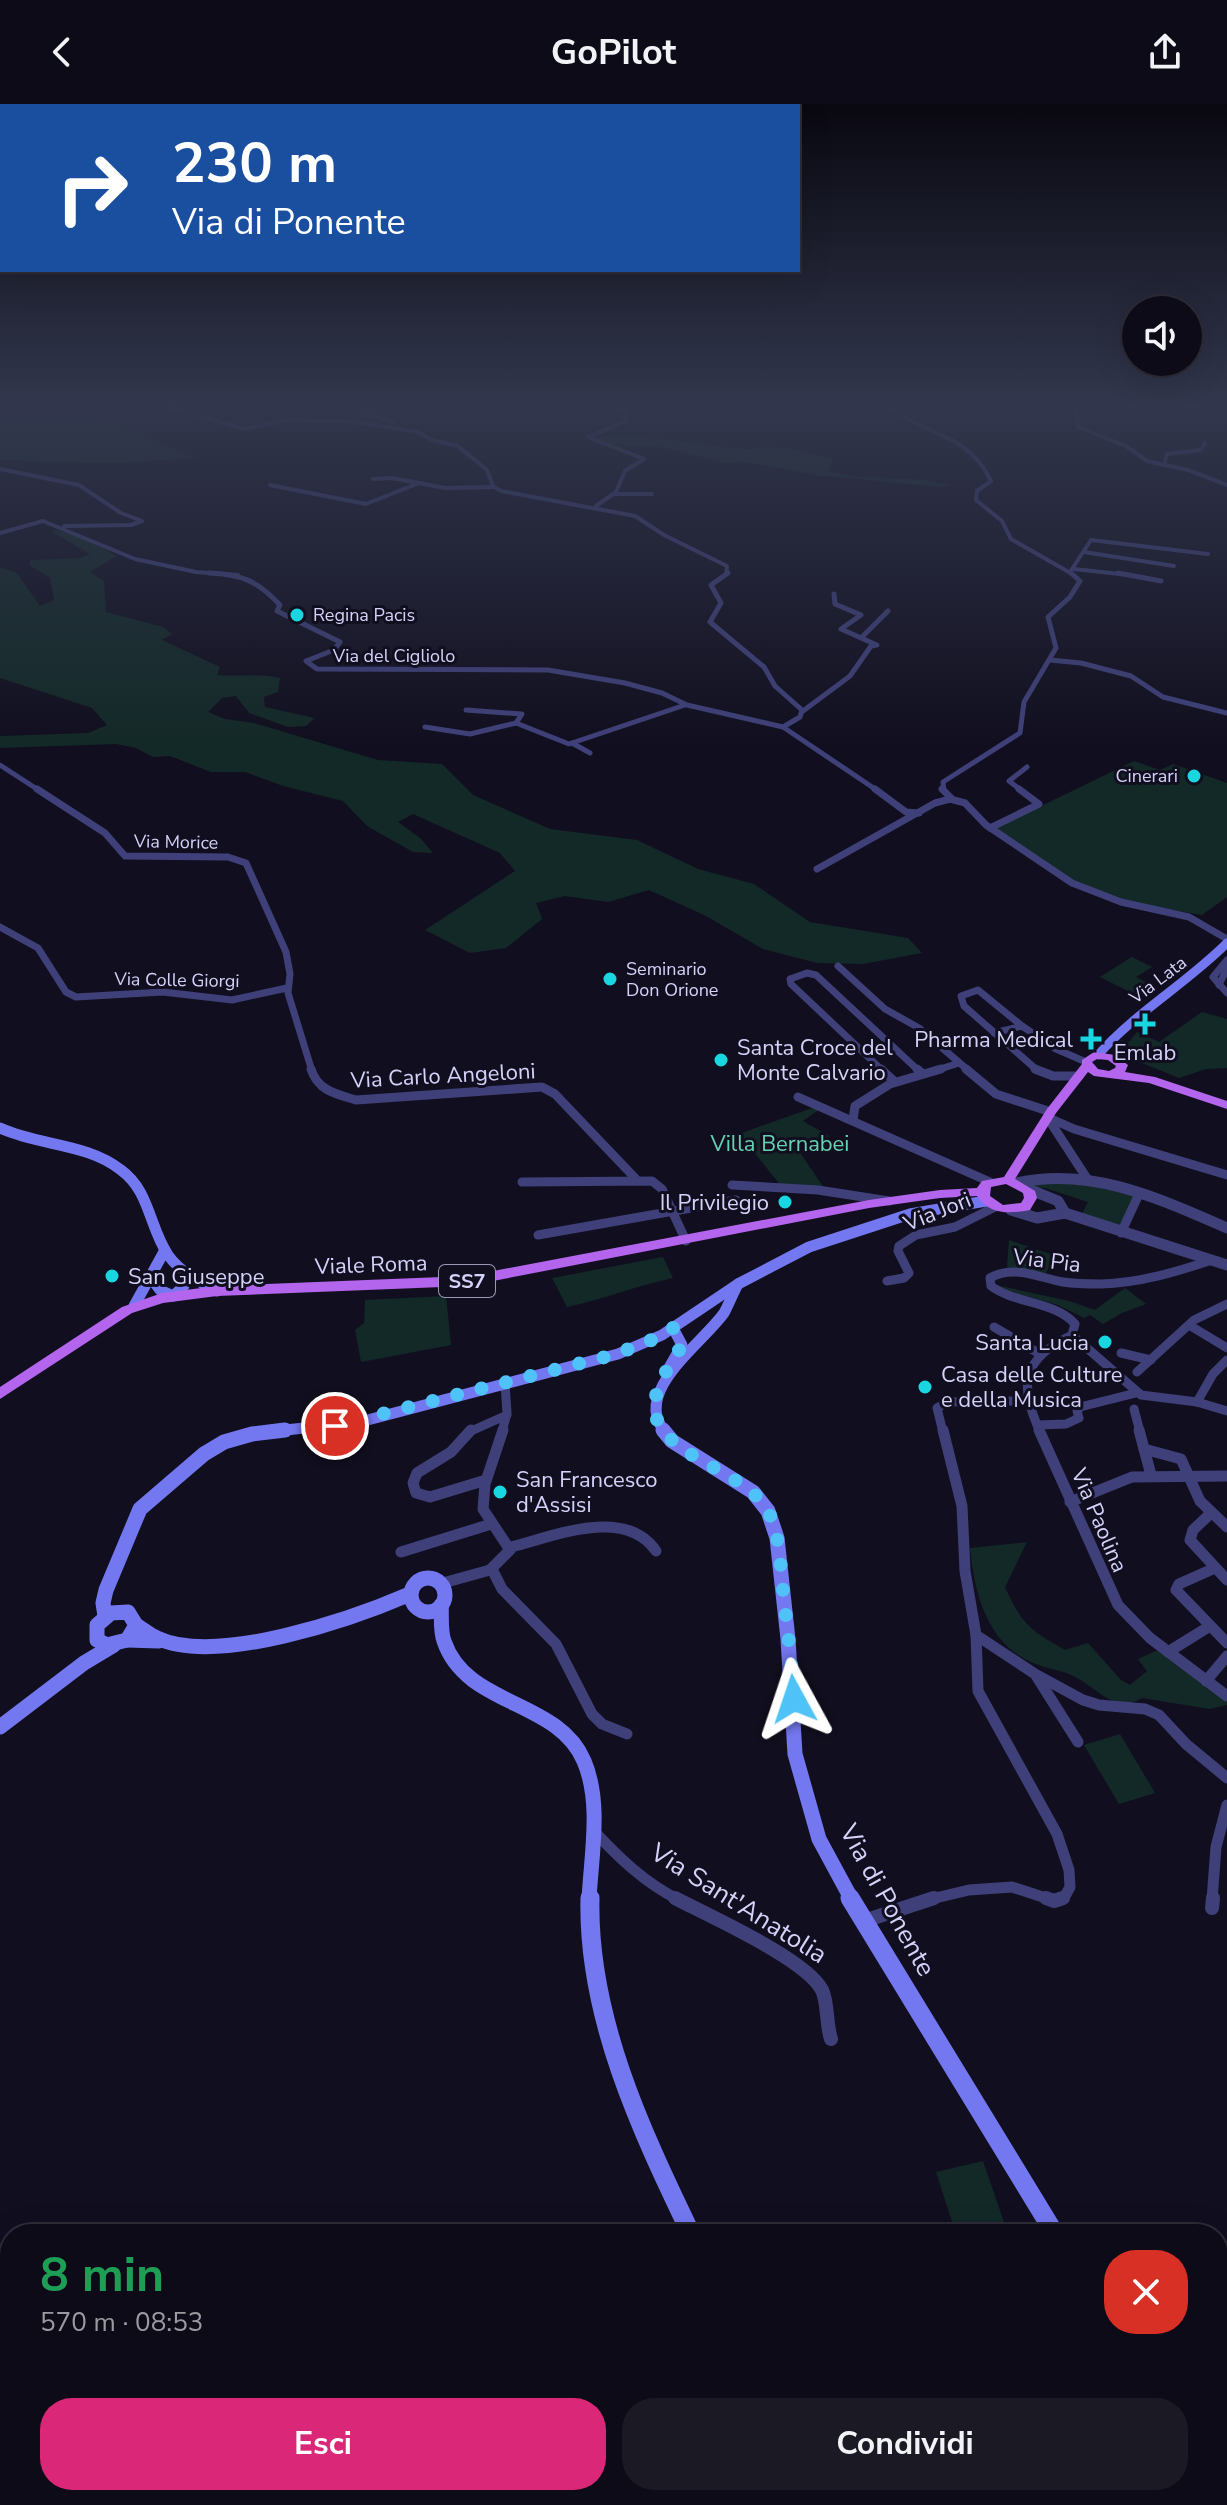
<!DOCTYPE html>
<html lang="it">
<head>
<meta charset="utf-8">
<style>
  :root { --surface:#0d0b17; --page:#1b1924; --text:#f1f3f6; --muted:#9a9ba1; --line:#2d2b36; --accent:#db2777 }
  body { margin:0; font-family:"Nunito Sans",sans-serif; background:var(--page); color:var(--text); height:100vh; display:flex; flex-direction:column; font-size:30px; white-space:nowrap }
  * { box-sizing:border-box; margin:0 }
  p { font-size:26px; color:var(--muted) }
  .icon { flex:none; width:44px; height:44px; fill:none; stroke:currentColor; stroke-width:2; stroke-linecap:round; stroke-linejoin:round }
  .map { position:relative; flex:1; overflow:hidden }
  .side { position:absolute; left:0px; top:2120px; width:1228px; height:282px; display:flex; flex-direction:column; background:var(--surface); border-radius:32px 32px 0 0; box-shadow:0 8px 32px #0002,0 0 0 2px var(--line) }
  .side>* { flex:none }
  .banner { position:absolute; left:0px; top:0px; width:800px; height:168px; box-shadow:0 8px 32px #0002,0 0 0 2px var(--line); background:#1a4fa0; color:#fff; overflow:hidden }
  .fabs { position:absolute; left:1122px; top:192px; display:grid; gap:16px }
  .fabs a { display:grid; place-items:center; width:80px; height:80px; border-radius:50%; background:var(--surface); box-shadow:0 8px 32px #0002,0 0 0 2px var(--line); font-size:40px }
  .pin { position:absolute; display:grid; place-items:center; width:68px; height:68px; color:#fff; margin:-34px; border:4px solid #fff; border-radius:50%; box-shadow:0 2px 8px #0007 }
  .me { position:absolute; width:88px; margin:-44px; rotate:355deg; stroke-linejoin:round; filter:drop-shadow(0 0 6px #0008) }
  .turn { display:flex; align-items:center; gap:28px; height:168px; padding:0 40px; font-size:36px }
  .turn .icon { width:104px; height:104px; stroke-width:2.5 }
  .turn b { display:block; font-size:56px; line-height:68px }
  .round { display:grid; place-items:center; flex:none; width:84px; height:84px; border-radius:32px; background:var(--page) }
  .headline { display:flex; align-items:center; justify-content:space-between; height:136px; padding:0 40px }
  h1 { font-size:48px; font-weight:700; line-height:60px; color:#1e9e55 }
  .action { display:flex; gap:16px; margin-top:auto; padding:16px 40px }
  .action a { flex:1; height:92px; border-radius:32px; background:var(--accent); color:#fff; font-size:32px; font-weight:700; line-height:92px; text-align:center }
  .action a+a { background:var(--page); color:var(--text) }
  header { display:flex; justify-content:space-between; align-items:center; height:104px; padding:0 40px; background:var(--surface); font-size:36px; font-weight:700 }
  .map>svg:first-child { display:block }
</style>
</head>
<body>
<header><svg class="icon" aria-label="back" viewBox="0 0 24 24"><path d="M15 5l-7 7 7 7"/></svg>GoPilot<svg class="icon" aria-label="share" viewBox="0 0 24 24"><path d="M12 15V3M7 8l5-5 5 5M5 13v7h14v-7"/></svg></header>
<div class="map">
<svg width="1227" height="2401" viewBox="0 0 1227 2401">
  <rect width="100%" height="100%" fill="#110f1f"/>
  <g fill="#132927">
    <path d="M0 303H51L93 310 195 354 112 359 0 356Z"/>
    <path d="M627 331 751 346C777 338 808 350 834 356L827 367C866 378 909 370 949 381L943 383 816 371 741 357 726 359 662 343 606 340 595 333Z"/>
    <path d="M56 426 80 432 117 452 90 468 104 477 106 508 163 523 172 530 162 536 220 563 217 571C239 573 258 569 280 574L278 588 264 593 265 603 315 614 306 622 288 623 249 609 236 592 222 594 208 608 225 615 254 619 378 656 442 660 473 691 550 725 637 736 698 765 754 780 810 818 908 834 922 849 863 860 817 859 763 845 706 812 649 786 608 798 565 792 536 799 542 815 506 844 470 849 425 826 515 767 500 749 413 710 398 718 420 734 433 749 413 748 367 722 343 697 283 682 245 668H211L170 652 153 653 136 644 116 640 0 644V632L88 629 107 621 92 604 0 574V463L17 469 40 502 54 496 50 474 29 461 31 456 80 454 90 450 52 428Z"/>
    <path d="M1134 657 1160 666 1173 660 1227 679V793L1202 811 1128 798 1065 774 994 725Z"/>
    <path d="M1132 853 1152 863 1136 873 1147 879 1132 889 1100 873Z"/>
    <path d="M1202 908 1227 915V964L1206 965 1179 974 1112 947 1121 936 1129 938 1137 928 1159 938Z"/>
    <path d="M815 1003 820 1005 803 1017 829 1032 801 1050 824 1084 782 1083 739 1030Z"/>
    <path d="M1060 1073 1135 1091 1120 1122 1082 1110 1088 1098 1045 1084 1033 1083V1077Z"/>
    <path d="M1009 1136 1056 1152 1045 1170 1007 1163Z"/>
    <path d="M663 1153 673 1174C636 1182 604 1195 567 1203L552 1174Z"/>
    <path d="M996 1181 1069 1197 1095 1206 1125 1184 1146 1200 1122 1209 1103 1220 1090 1211 1084 1214 1058 1201 1004 1186Z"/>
    <path d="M446 1192 451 1241 361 1258 355 1226 364 1219 365 1196Z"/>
    <path d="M1027 1438 1005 1483C1022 1521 1030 1526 1065 1546L1088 1539 1121 1576 1130 1581 1147 1567 1138 1555 1158 1546 1227 1596V1601L1210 1605 1142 1594C1116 1610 1099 1586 1077 1574 1064 1566 1045 1565 1031 1558 987 1539 974 1488 970 1444Z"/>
    <path d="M1120 1630 1155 1689 1119 1700 1084 1641Z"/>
    <path d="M983 2057 1008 2130H956L936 2068Z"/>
  </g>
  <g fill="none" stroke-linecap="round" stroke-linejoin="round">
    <g stroke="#3f4079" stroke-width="4">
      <path d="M169 303 244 325 288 316 356 318 418 328 432 336 458 342 487 366 493 382 501 387 635 412 664 431 727 462 726 471"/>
      <path d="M374 303 362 308 394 318"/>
      <path d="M891 303C926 334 966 326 991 377L977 387 976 396 1002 417 1011 435 1074 471"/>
      <path d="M1075 303 1078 323 1126 342 1147 357 1188 366 1227 381"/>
      <path d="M1164 361 1167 350 1201 346 1205 339"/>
      <path d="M0 365 79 381 121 409 142 417 131 421 64 422"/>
      <path d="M373 375 392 374 445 384 494 383"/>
      <path d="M270 381 366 400 419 379"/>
      <path d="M615 390H652"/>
      <path d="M596 402 616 388 625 367 644 355 588 333 626 317V310L615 303"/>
      <path d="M0 429 43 417 135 455 196 468 238 471"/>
      <path d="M1084 448 1174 462"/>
      <path d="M1074 465 1129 471"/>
      <path d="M1070 468 1091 436 1208 450"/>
    </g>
    <g stroke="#3f4079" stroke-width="5">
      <path d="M209 469C241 470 258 477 280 501L277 507 340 538 334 546 306 557 317 565 548 566 625 579 662 589 687 601 783 623 878 687"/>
      <path d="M728 469 711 481 721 499 710 518 764 563 775 582 802 606 800 613 783 623"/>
      <path d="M1118 469 1161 477"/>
      <path d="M862 533 888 507"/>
      <path d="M1050 556 1081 559 1131 572 1163 593 1227 609"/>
      <path d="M466 606 522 610 516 619"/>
      <path d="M803 607 850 572 871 542 877 541 841 525 861 511 835 500 834 490"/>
      <path d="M425 623 470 630 516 619 569 640 685 601"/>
      <path d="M572 639 590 649"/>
      <path d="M0 661 40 687"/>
      <path d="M944 687 943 678 1020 629 1024 598 1056 544 1048 513 1070 493 1080 477 1071 469"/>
      <path d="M1022 687 1009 677 1027 663"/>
    </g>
    <g stroke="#3f4079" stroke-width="7">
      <path d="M37 685 105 729 125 752 228 753 246 759 286 848 290 870 288 889 312 967"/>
      <path d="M875 685 906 708 919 709"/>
      <path d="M942 685 952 695"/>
      <path d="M990 724 1039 700 1019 685"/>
      <path d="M817 765 935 699 950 695 965 699 986 721 1072 779 1121 798 1189 813 1227 835"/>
      <path d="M0 823 38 844 66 888 76 893 163 888 232 896 287 884"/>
      <path d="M1227 856 1213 873 1227 889"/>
      <path d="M838 862 885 905 919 924 969 967"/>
      <path d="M1219 881 1227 864"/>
      <path d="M1022 922 978 886 961 892 964 902 1038 967"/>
      <path d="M994 929 1022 922 1056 945 1086 958"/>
      <path d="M883 967 791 880 790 875 807 869 816 871 919 967"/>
      <path d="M934 967 959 959"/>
    </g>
    <g stroke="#3f4079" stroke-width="9">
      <path d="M311 965C318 987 336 990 356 996L542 983 555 990 636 1075"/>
      <path d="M881 965 895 978"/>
      <path d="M917 965 923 970"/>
      <path d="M966 965 996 990 1051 1008"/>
      <path d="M1035 965 1053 972H1079"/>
      <path d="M798 993 990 1078"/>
      <path d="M1047 1013 1074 1025 1227 1071"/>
      <path d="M853 1016 855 1002 890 980 941 965"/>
      <path d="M1049 1016 1088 1076"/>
      <path d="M522 1078 652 1077 662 1085 686 1137"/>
      <path d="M732 1081 818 1086 889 1097"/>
      <path d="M1121 1129 1139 1090"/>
      <path d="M538 1131 736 1096"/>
      <path d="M887 1177 904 1174 909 1169 898 1147 899 1142 916 1131 955 1123 995 1103"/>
      <path d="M1189 1221 1227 1244"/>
      <path d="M994 1223 1040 1250"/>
      <path d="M1072 1231 1075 1220C1055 1197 1015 1200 991 1182L990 1174C1014 1160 1039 1174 1063 1178 1076 1180 1089 1180 1101 1180 1139 1179 1176 1168 1212 1156"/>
      <path d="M1072 1231 1141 1291 1197 1298 1227 1307"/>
      <path d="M1121 1249 1151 1256"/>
      <path d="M1137 1268 1194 1216 1227 1200"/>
      <path d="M1197 1298 1213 1270 1227 1256"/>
      <path d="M1134 1305 1140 1328"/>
      <path d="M1038 1321 1066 1320 1079 1314 1077 1307 1080 1303 1136 1289"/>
      <path d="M469 1328 507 1311"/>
      <path d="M502 1328 507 1309 505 1280"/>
      <path d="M943 1328 937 1304 948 1298 1026 1297"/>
      <path d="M1040 1328C1019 1281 1021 1255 1072 1231"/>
    </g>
    <g stroke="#3f4079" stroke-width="11">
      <path d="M471 1326 451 1348 417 1369 413 1379 416 1389 430 1393 486 1376"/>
      <path d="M943 1326 962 1402 965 1467 976 1531 978 1587 1057 1730 1069 1766 1070 1783 1064 1794 1056 1796"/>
      <path d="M1039 1326 1118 1501 1150 1534 1227 1592"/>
      <path d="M1139 1326 1151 1371"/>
      <path d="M1144 1345 1181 1355 1200 1397 1227 1423"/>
      <path d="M1070 1398 1132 1373 1227 1372"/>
      <path d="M1211 1409 1193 1426 1190 1436 1227 1476"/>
      <path d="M511 1443C555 1432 625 1402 656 1447"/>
      <path d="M401 1448 488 1421"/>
      <path d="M1215 1464 1179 1480 1176 1486 1227 1539"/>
      <path d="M492 1465 502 1485 556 1540 592 1610 602 1620 627 1630"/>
      <path d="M443 1479 490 1466 510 1446 483 1405 485 1380 503 1326"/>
      <path d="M976 1531 1035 1570 1083 1596 1099 1601 1145 1605 1159 1611 1186 1640 1227 1674"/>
      <path d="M1168 1548 1210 1522"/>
      <path d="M1037 1573 1078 1638"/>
      <path d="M1206 1577 1227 1552"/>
      <path d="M593 1726C619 1754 645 1779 679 1796"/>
      <path d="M927 1796 969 1786 1012 1783 1052 1796"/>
      <path d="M1212 1796 1216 1743 1227 1701"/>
    </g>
    <g stroke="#3f4079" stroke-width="14">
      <path d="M675 1794C709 1812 806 1855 822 1886 828 1898 826 1920 831 1935"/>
      <path d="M1046 1794 1054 1797 1063 1794"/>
      <path d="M1212 1804 1213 1794"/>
      <path d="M864 1817 934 1794"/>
      <path d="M967 2392 970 2401"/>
      <path d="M658 2401 662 2392"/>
    </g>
    <g stroke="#3f4079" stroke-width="11">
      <path d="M1017 1079C1091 1062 1160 1095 1227 1124"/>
      <path d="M1026 1084 1058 1097 1065 1109"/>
      <path d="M1011 1106 1037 1114 1065 1109"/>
      <path d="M1065 1109 1227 1161"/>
    </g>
    <path stroke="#7478f0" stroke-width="9" d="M1098 951C1136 908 1186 880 1227 839"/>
    <g stroke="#7478f0" stroke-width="11">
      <path d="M0 1024C39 1042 87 1039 121 1066 150 1087 149 1123 168 1151 180 1168 199 1178 217 1187"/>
      <path d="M151 1174 160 1186 173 1192 184 1182 186 1169"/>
      <path d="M134 1202 165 1146"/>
      <path d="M666 1269 682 1241 673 1224"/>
      <path d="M267 1328 360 1318 618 1250 662 1231 738 1180 809 1143 910 1110 986 1097"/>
      <path d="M665 1328C631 1288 702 1240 724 1209 729 1200 733 1189 738 1180"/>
    </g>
    <g stroke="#7478f0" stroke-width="15">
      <path d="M663 1326 672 1337 753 1388 768 1407 777 1434 788 1535 795 1650 819 1735 852 1796"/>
      <circle cx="428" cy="1491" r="17"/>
      <path d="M441 1501C442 1512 440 1527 444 1537 466 1603 558 1595 584 1657 602 1699 591 1752 589 1796"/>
      <path d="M128 1508 136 1521 127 1536 107 1541 97 1536V1521L111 1509Z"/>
      <path d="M105 1512 103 1499 106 1486 140 1405 204 1350 224 1338 252 1330 285 1326"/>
      <path d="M136 1521C143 1525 150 1531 157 1534 217 1562 352 1515 410 1490"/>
      <path d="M127 1536 159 1537"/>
      <path d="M0 1623 84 1559 114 1541"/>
    </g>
    <g stroke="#7478f0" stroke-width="19">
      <path d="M590 1794C587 1912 641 2026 691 2130"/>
      <path d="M850 1794 1055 2130"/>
      <path d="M1218 2327 1227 2337"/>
      <path d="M764 2392V2401"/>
    </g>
    <path fill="#b465ee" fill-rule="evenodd" d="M1094 948 1115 951 1128 961 1125 968 1155 973 1227 997V1005L1149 979 1094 972 1088 968 1056 1009 1015 1075 1035 1087 1037 1094 1030 1106C1009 1110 990 1111 977 1092L940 1094 869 1104 467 1182 217 1192 163 1199 132 1209 0 1295V1283L122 1203 162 1189 217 1182 467 1172 869 1096 940 1086 977 1084 982 1077 1004 1073 1047 1005 1082 960V956ZM1097 955 1108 956 1116 962 1115 964 1109 967 1098 965 1092 958ZM1006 1080 1023 1089 1024 1094 1021 1099 1003 1101 990 1092 991 1083Z"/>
  </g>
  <linearGradient id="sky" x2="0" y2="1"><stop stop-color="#090811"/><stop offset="0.47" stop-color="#32374d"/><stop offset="1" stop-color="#32374d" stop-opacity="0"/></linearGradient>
  <rect width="1227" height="639" fill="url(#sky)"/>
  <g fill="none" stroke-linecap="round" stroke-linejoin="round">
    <path stroke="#4fc3f7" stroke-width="14" stroke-dasharray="0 25.2" d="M335 1322 609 1252 646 1239 673 1224 682 1241C673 1257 662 1271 657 1288 637 1350 747 1362 769 1409 780 1432 780 1460 783 1486 787 1523 792 1559 794 1595"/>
  </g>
  <g fill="#19d7e0" stroke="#110f1f" stroke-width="3">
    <circle cx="297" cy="511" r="8"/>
    <circle cx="1194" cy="672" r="8"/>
    <circle cx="610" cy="875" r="8"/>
    <path d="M1141 908h8v8h8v8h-8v8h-8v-8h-8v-8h8z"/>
    <path d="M1087 923h8v8h8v8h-8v8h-8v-8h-8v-8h8z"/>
    <circle cx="721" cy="956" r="8"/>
    <circle cx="785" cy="1098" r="8"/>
    <circle cx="112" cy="1172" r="8"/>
    <circle cx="1105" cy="1238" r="8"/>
    <circle cx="925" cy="1283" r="8"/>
    <circle cx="500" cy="1388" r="8"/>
  </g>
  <g text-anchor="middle" stroke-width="6" stroke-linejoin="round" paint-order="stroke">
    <g font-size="18" fill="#d5d2fa" stroke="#110f1f" text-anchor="start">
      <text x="313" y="517">Regina Pacis</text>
      <text x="1178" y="678" text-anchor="end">Cinerari</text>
      <text x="626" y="871">Seminario<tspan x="626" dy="21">Don Orione</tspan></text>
    </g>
    <g font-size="18" fill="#d5d2fa" stroke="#110f1f">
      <text x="394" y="558">Via del Cigliolo</text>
      <text transform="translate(176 738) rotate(1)" y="6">Via Morice</text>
      <text transform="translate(177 876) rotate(1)" y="6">Via Colle Giorgi</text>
      <text transform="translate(1158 876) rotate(-37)" y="6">Via Lata</text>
    </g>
    <rect fill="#110f1f" stroke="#9a98b8" stroke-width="2" x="439" y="1161" width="56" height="32" rx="6"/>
    <g font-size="20" font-weight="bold" fill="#d5d2fa">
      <text x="467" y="1184">SS7</text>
    </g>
    <g font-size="22" fill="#d5d2fa" stroke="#110f1f" text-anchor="start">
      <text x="1073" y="943" text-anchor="end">Pharma Medical</text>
      <text x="737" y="951">Santa Croce del<tspan x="737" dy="25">Monte Calvario</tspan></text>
      <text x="1145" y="956" text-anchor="middle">Emlab</text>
      <text x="769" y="1106" text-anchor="end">Il Privilegio</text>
      <text x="128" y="1180">San Giuseppe</text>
      <text x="1089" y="1246" text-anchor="end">Santa Lucia</text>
      <text x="941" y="1278">Casa delle Culture<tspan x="941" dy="25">e della Musica</tspan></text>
      <text x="516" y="1383">San Francesco<tspan x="516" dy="25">d'Assisi</tspan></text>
    </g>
    <g font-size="22" fill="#d5d2fa" stroke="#110f1f">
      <text transform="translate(443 971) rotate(-3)" y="8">Via Carlo Angeloni</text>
      <text transform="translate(937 1107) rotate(-22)" y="8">Via Jori</text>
      <text transform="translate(1047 1156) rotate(7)" y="8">Via Pia</text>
      <text transform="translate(371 1160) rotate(-2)" y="8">Viale Roma</text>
      <text transform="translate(1100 1416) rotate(67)" y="8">Via Paolina</text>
    </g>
    <g font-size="22" fill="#67d2b1" stroke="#110f1f">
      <text x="780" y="1047">Villa Bernabei</text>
    </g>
    <g font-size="26" fill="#d5d2fa" stroke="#110f1f">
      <text transform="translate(888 1796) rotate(61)" y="9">Via di Ponente</text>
      <text transform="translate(739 1799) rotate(32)" y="9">Via Sant'Anatolia</text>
    </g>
  </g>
</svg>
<div class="fabs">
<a><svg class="icon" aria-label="sound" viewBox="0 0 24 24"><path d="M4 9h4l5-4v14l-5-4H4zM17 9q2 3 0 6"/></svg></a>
</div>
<div class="pin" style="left:335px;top:1322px;background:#d93025"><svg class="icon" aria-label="arrive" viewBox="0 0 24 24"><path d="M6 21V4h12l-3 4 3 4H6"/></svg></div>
<svg class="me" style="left:794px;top:1595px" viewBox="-20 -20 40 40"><path d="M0-17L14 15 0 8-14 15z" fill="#4fc3f7" stroke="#fff" stroke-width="4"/></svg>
<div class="banner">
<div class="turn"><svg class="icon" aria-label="right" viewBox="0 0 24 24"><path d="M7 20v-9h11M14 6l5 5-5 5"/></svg><div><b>230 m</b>Via di Ponente</div></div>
</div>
<section class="side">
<div class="headline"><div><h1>8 min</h1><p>570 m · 08:53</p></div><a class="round" style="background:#d93025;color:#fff"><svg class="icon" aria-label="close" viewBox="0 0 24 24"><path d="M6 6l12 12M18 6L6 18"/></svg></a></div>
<div class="action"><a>Esci</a><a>Condividi</a></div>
</section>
</div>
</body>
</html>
